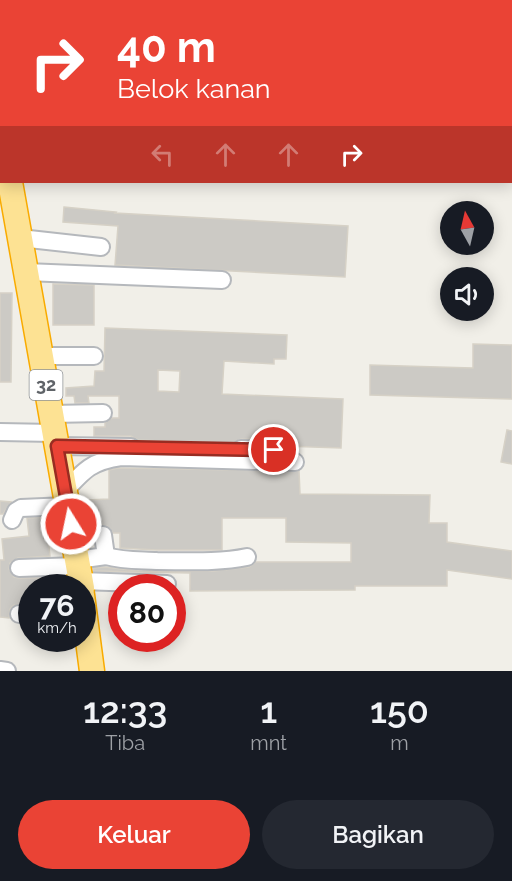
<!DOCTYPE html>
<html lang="id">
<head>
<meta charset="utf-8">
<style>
  :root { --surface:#171b24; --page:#242831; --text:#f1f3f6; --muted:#9ea1a6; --accent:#ea4335 }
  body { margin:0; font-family:Raleway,sans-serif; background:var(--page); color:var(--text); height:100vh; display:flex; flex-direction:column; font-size:22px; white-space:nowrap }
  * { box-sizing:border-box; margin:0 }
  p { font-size:20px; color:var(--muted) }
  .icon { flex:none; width:33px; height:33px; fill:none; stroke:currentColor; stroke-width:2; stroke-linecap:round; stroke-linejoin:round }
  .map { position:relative; height:671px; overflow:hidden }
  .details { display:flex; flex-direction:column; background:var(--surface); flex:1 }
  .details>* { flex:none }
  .guide { position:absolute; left:0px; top:0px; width:513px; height:183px; box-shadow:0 3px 15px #0003; background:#ea4335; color:#fff; overflow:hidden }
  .needle { width:39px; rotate:352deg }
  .tools { position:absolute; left:440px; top:201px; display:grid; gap:12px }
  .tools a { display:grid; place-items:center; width:54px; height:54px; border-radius:50%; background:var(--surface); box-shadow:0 3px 15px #0003; font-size:30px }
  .speed { position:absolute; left:18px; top:574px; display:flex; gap:12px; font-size:30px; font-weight:700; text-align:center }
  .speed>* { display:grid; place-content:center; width:78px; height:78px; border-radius:50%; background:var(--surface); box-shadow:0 3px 15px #0003; line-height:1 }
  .speed small { font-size:15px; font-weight:400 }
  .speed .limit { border:9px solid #d22; background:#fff; color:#111 }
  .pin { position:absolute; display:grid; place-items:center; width:51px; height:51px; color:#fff; margin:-26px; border:3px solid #fff; border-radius:50%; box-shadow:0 2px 6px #0007 }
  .me { position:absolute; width:66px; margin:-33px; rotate:350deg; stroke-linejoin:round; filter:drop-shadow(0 0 4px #0008) }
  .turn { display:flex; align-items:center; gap:21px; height:126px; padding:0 18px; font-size:27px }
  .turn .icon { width:78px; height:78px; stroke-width:2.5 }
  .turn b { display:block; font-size:42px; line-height:51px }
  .lanes { display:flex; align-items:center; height:57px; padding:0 18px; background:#0003; justify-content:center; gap:30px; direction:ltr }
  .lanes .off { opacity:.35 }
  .eta { display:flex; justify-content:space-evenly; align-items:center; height:102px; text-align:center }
  .eta b { font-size:36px; font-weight:600; line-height:42px }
  .button { display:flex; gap:12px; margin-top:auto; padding:12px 18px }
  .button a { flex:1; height:69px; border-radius:36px; background:var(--accent); color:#fff; font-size:24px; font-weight:600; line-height:69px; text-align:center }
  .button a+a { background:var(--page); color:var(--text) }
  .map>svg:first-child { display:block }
</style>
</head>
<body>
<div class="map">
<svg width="512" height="671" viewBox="0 0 512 671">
  <rect width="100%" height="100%" fill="#f1efe8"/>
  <g fill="#cccac5" stroke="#d6d1c6" stroke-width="1.5" fill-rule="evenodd">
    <path d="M64 207 116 212 115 213 348 226 345 277 115 265 118 226 63 222Z"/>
    <path d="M53 284 94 285V325H53Z"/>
    <path d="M0 293H12L11 382H0Z"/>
    <path d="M105 328 287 335 286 359H274V364L224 361 222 394 343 399 341 448 283 446 280 441 274 440 241 439 232 444 138 440 131 436H94V427H105V423L112 418H119V396H88L89 403H75L74 396H66V388L94 386 95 371H104ZM158 370 180 371 179 392 158 391Z"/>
    <path d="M473 344 512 345V399L370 395V365L473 368Z"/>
    <path d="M507 430 512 431V464L501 462Z"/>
    <path d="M118 468 299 471 300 494 430 495 429 523H447V542L512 551V579L447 570V586H355V590L190 591V573L93 571V568L105 567 138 571H214L249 567 256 562H351V543L286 542V518H222V550H157L120 548V533H113L107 526 100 525V516H87V500L109 499V470Z"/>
    <path d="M0 501 11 502 3 514H0Z"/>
    <path d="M46 517 50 556 18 558 10 563 9 569 14 577 19 578H49L50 588H32V603L14 605 10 609 9 618 0 617V560H4L2 539 29 536 27 518Z"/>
  </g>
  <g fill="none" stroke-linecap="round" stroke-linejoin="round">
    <g stroke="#b5b8bc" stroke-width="20">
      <g id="minor">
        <path d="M118 2 119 0"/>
        <path d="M0 73H2"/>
        <path d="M20 238 101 247"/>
        <path d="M26 272 222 280"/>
        <path d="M41 356H94"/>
        <path d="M51 414 103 413"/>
        <path d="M0 432 54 433"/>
        <path d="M57 446 131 447"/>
        <path d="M241 449 274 450"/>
        <path d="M65 491C84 470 92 461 121 457L295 462"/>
        <path d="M12 520 16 511 21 508 67 506"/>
        <path d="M106 556C123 561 140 560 157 561 187 561 218 563 247 557"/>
        <path d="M77 560 106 556 103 535"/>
        <path d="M19 568 78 566"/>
        <path d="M81 581 167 584"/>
        <path d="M19 614H32"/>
        <path d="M0 670 7 671"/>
      </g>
    </g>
    <g stroke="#f9ab00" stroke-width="27">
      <g id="highway">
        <path d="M0 126 2 134"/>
        <path d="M10 182 82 588"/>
        <path d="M82 595 92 671"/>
      </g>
    </g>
    <use href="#minor" stroke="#fff" stroke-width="16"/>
    <use href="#highway" stroke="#fde293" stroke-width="24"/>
  </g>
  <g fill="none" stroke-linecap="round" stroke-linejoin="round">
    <g stroke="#982c22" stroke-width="15">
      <path id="route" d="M71 524 57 446 274 450"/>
    </g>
    <use href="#route" stroke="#ea4335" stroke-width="10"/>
  </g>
  <g text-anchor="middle" stroke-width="4.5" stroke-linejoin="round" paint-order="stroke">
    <rect fill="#fff" stroke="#8f9295" stroke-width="1.5" x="29.5" y="370" width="33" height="30" rx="4.5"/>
    <g font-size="18" font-weight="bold" fill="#5f6368">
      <text x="46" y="391">32</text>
    </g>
  </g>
</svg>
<div class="tools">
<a><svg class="needle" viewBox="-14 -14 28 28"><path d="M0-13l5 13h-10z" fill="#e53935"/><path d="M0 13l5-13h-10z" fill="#9ea1a6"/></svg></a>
<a><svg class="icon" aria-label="sound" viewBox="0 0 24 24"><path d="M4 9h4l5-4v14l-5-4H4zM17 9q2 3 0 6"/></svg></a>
</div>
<div class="speed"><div>76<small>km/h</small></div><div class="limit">80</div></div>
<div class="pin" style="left:274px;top:450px;background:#d93025"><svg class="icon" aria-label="arrive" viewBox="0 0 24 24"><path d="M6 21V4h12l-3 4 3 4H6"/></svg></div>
<svg class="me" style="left:71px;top:524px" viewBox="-20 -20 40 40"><circle r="17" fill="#ea4335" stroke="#fff" stroke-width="3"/><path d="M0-11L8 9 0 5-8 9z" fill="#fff"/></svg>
<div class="guide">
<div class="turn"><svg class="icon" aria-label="right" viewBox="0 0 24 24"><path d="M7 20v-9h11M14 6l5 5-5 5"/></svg><div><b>40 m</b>Belok kanan</div></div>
<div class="lanes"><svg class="icon off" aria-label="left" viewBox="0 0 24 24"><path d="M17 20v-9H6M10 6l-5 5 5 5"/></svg><svg class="icon off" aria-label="ahead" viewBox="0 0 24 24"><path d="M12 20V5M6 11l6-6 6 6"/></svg><svg class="icon off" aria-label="ahead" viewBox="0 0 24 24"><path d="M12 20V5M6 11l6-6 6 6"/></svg><svg class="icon" aria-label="right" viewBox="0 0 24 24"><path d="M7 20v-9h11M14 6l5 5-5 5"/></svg></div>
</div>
</div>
<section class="details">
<div class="eta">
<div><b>12:33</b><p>Tiba</p></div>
<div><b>1</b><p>mnt</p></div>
<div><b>150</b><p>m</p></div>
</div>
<div class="button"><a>Keluar</a><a>Bagikan</a></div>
</section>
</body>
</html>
